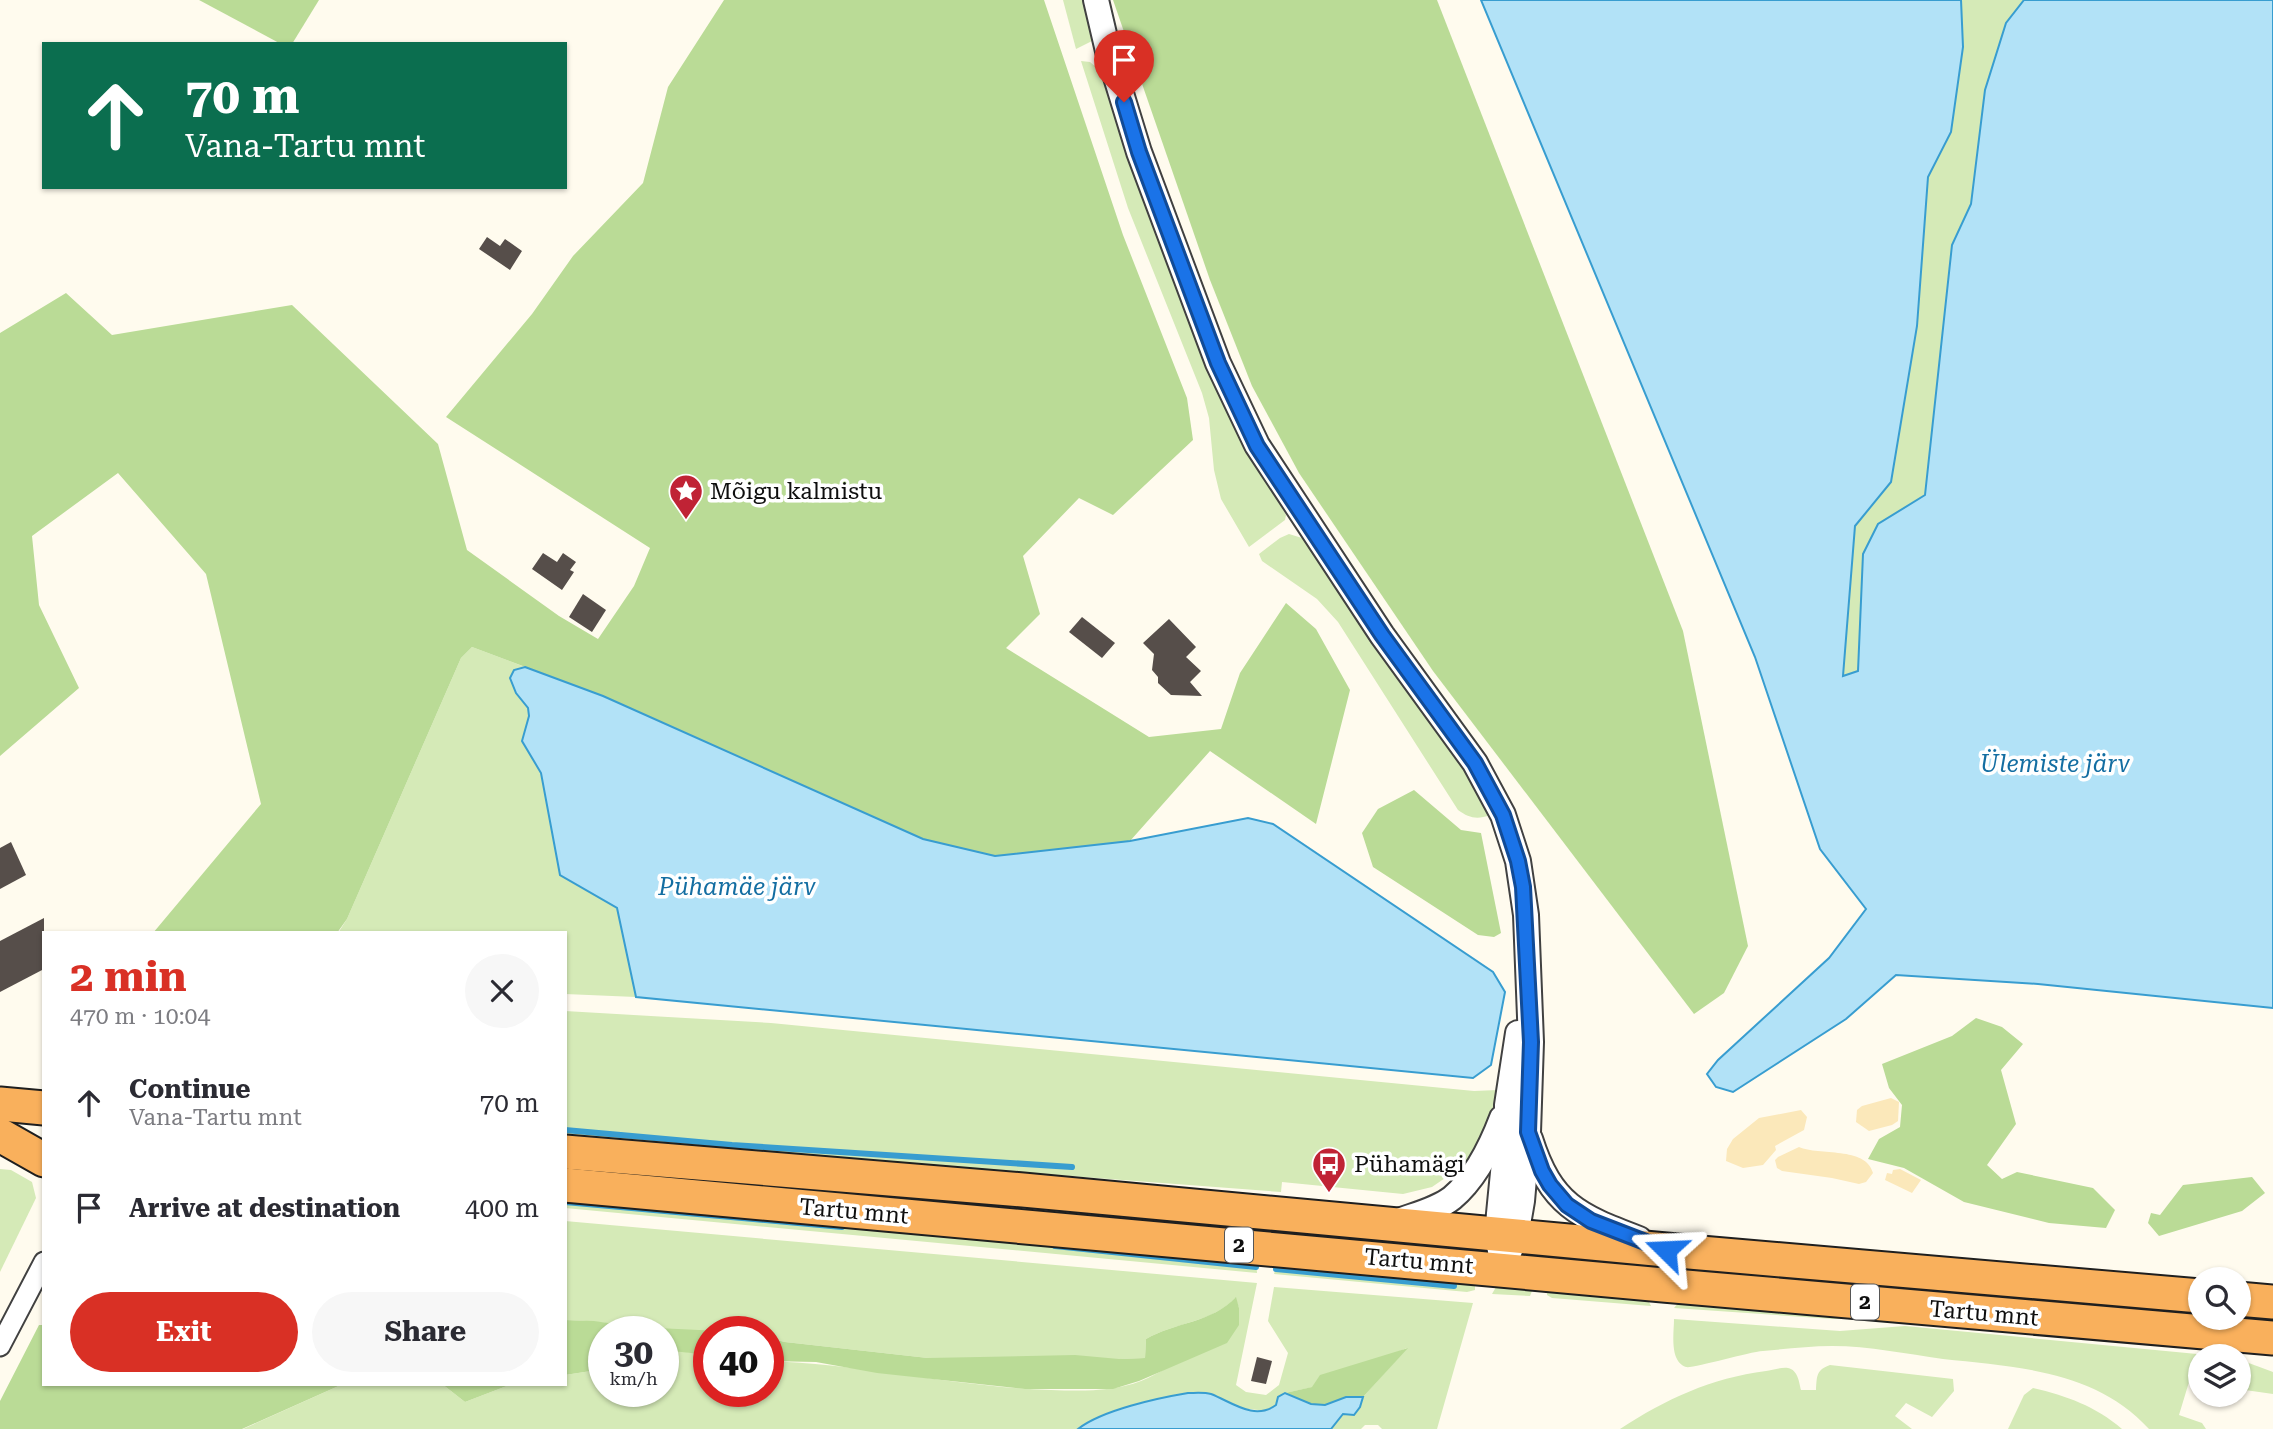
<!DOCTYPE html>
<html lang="en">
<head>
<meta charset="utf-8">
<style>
  :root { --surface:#fff; --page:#f7f7f7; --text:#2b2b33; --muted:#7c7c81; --accent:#d93025 }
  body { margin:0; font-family:"Roboto Serif",serif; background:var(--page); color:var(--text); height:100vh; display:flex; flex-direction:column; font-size:26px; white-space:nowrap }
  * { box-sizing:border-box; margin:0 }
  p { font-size:23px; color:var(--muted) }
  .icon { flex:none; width:38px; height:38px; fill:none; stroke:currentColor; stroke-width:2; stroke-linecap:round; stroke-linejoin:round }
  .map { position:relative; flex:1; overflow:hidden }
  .panel { position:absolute; left:42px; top:931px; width:525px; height:455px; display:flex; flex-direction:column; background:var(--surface); border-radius:0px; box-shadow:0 2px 5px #0004 }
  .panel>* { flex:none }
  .hud { position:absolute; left:42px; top:42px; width:525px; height:147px; border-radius:0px; box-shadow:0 2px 5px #0004; background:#0b6e4f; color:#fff; overflow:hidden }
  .buttons { position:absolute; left:2188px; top:1267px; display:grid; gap:14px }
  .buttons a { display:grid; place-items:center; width:63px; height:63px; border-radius:50%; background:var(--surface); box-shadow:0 2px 5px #0004; font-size:35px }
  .speed { position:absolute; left:588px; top:1316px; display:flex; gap:14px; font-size:35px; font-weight:700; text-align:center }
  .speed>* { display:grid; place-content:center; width:91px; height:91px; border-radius:50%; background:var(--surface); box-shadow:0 2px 5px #0004; line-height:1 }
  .speed small { font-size:18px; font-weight:400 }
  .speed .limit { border:10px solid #d22; background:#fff; color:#111 }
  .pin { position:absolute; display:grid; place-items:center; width:60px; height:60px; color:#fff; margin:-72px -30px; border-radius:50% 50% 50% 0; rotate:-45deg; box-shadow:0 0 7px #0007 }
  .pin .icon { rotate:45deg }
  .me { position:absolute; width:77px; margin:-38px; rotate:291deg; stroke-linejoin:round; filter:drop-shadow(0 0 5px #0008) }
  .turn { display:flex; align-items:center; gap:24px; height:147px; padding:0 28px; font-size:32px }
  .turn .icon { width:91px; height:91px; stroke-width:2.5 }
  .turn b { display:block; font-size:49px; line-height:60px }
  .round { display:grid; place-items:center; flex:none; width:74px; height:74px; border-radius:37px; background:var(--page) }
  .headline { display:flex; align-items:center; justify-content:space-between; height:119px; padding:0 28px }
  h1 { font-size:42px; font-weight:700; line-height:52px; color:var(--accent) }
  .button { display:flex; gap:14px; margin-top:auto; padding:14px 28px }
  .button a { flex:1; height:80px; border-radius:42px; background:var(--accent); color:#fff; font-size:28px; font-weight:700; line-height:80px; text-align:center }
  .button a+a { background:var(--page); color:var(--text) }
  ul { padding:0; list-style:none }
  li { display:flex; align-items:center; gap:21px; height:105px; padding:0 28px }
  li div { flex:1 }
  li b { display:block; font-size:26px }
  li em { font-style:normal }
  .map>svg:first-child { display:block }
</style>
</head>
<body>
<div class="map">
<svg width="2273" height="1429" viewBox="0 0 2273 1429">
  <rect width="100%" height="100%" fill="#fffbee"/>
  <g fill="#d5eab7">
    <path d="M1063 0H1085L1094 33 1092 41 1076 49Z"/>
    <path d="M1961 0H2024L2006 23 1985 90 1971 204 1952 245 1925 496 1878 524 1863 554 1858 671 1842 676 1855 525 1891 482 1917 326 1928 177 1951 132 1963 47Z"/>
    <path d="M1081 61 1090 62 1103 73 1255 460 1286 515 1285 520 1249 547 1221 499 1214 470 1209 418 1202 393 1128 208Z"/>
    <path d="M1289 534 1302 538 1462 765 1490 815C1477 820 1469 818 1458 810L1338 622 1317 599 1262 561 1259 554 1280 538Z"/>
    <path d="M472 647 525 667 514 670 516 693 528 708 529 716 522 741 541 773 560 875 618 907 636 997 565 994V933H338L347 919 461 658Z"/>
    <path d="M565 1011 771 1023 1474 1091 1498 1090 1491 1117 1469 1167 1460 1161 1448 1176 1432 1187 1403 1194 1282 1182 1281 1192 565 1138Z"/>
    <path d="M0 1169 11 1170 32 1182 36 1198 0 1272Z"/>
    <path d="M565 1198 1256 1260 1257 1273 565 1208Z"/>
    <path d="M565 1221 1257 1283 1236 1385 1246 1392 1266 1395 1279 1385 1288 1353 1268 1321 1274 1287 1473 1303 1437 1429H1382L1378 1425H1365L1361 1429H1331L1343 1414H1354L1360 1407 1363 1397 1407 1348 1313 1387 1285 1393 1278 1397 1276 1405 1268 1411 1238 1408 1209 1393 1083 1425 1078 1429H243L343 1384H442L465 1402 512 1384H565V1375L604 1369V1391H663L664 1349 709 1355V1391H768V1361C863 1364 956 1387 1051 1390 1081 1391 1112 1392 1141 1381 1179 1366 1208 1334 1239 1308L1235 1298C1212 1323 1175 1322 1146 1339L1145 1358 1120 1359 928 1358 785 1342 768 1338V1332C724 1332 680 1332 636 1327 612 1324 590 1320 565 1320Z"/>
    <path d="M1551 1252 1657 1261 1655 1272 1551 1262Z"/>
    <path d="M1674 1262 2200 1307V1318H2238V1310L2273 1313V1324L1673 1273Z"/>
    <path d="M1277 1265 1470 1282 1475 1286V1290L1467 1292 1274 1274Z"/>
    <path d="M1501 1284 1534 1286 1530 1296 1492 1294 1496 1287Z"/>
    <path d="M1547 1287 1647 1298 1651 1306 1552 1298 1547 1295Z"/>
    <path d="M1680 1301 1883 1319H1833L1674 1308Z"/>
    <path d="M1674 1319 1840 1331 1905 1326 2218 1356H2200V1383L2189 1382 2179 1415 2202 1423 2206 1429H2149C2096 1370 2016 1367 1943 1359 1907 1354 1869 1346 1832 1346 1809 1346 1786 1349 1763 1351 1748 1352 1692 1369 1686 1367 1669 1361 1674 1333 1674 1319Z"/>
    <path d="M2238 1359 2273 1372V1394L2238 1389Z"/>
    <path d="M1830 1365 1953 1379 1954 1391 1932 1417 1906 1403 1895 1416 1912 1429H1620C1666 1399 1711 1378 1766 1371 1772 1370 1782 1367 1788 1368 1798 1370 1799 1382 1801 1390H1816C1817 1376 1816 1370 1830 1365Z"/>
    <path d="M2033 1388C2067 1396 2095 1406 2122 1429H2008L2024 1395Z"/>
  </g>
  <g fill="#badb96">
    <path d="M199 0H319L292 44H281Z"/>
    <path d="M724 0H1044L1123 235 1187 398 1193 440 1113 515 1079 498 1023 556 1040 614 1006 648 1149 737 1221 729 1240 673 1286 603 1316 629 1350 690 1316 824 1210 751 1130 841 996 856 923 839 603 696 472 647 461 658 347 919 337 933H153L261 804 206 574 118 473 32 536 39 605 79 688 0 756V333L66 293 112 335 292 305 438 444 467 550 559 616 598 639 634 586 650 548 446 417 532 314 573 256 643 183 668 87Z"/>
    <path d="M1113 0H1437L1683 631 1748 946 1724 993 1694 1014 1433 671 1299 473 1252 386 1210 280Z"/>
    <path d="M1414 790 1461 830 1481 833 1501 933 1494 937 1478 935 1373 867 1362 833 1378 809Z"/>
    <path d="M1976 1018 2002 1027 2023 1044 2001 1070 2016 1124 1987 1165 2002 1179 2017 1172 2093 1188 2115 1210 2106 1228 2049 1223 1964 1202 1904 1168 1868 1159 1879 1139 1900 1127 1902 1105 1889 1088 1882 1064 1952 1036Z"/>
    <path d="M2252 1177 2265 1193 2242 1211 2159 1236 2148 1223 2151 1213 2160 1215 2183 1185Z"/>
    <path d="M1236 1297 1239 1308V1325L1227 1343 1139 1381 1113 1389H1025L877 1373 816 1362 768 1361V1338L785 1342 928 1358 1075 1355 1119 1359 1145 1358 1146 1339C1175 1322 1212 1323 1236 1297Z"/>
    <path d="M565 1320 594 1321 636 1327 741 1332H709V1355L663 1350V1332H604V1369L565 1375Z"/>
    <path d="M39 1325H44V1384H343L242 1429H0V1401Z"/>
    <path d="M1408 1348 1363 1397H1346L1326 1405 1311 1404 1285 1393 1312 1387 1320 1375Z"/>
    <path d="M442 1384H512L465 1402Z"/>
  </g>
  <g fill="#fbe8ba">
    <path d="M1891 1098 1899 1102 1898 1121 1892 1125 1869 1131 1856 1122 1857 1110 1862 1106Z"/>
    <path d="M1801 1110 1807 1117 1804 1130 1775 1146 1776 1150 1763 1165 1743 1168 1726 1161 1727 1149 1733 1139 1759 1118Z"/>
    <path d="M1799 1147C1819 1156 1866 1146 1873 1173L1866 1182 1859 1184 1832 1178 1782 1171 1777 1168 1775 1160 1778 1157Z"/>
    <path d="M1900 1169 1921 1180 1912 1193 1885 1180 1887 1173 1892 1174 1893 1170Z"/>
  </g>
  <g fill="#b2e2f7" stroke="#389dd0" stroke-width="2">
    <path d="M1481 0H1961L1963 47 1951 132 1928 177 1917 326 1891 482 1855 526 1843 676 1858 671 1863 554 1878 524 1925 495 1952 245 1971 204 1985 90 2006 23 2024 0H2273V1008L2038 984 1896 975 1846 1019 1733 1092 1716 1087 1707 1074 1718 1060 1829 958 1866 909 1820 849 1755 657Z"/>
    <path d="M525 667 603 696 923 839 995 856 1130 841 1248 818 1273 824 1493 972 1505 992 1491 1065 1473 1078 636 997 617 908 560 875 541 773 522 741 529 716 528 708 516 693 510 678 514 670Z"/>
    <path d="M1188 1393C1195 1393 1204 1392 1211 1394 1232 1402 1254 1421 1276 1405L1278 1397 1285 1393 1311 1404 1325 1405 1346 1397H1363L1360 1407 1354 1415 1343 1414 1331 1429H1078C1102 1410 1158 1398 1188 1393Z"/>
  </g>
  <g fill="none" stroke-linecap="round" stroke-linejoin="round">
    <g stroke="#389dd0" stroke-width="6">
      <path d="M565 1130 732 1145 1072 1167"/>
      <path d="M565 1202 842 1227"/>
      <path d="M1055 1246 1256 1267"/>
      <path d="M1276 1269 1454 1286"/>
    </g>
  </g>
  <g fill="#564e4a">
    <path d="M487 237 500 246 505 239 522 251 510 270 479 249Z"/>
    <path d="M543 553 557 562 563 553 576 562 570 570 574 572 562 590 532 569Z"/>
    <path d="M583 594 606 610 592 632 569 617Z"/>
    <path d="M1082 617 1115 643 1102 658 1069 632Z"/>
    <path d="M1169 619 1196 647 1186 657 1201 671 1190 682 1202 696 1171 695 1158 683V677L1152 670 1154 654 1143 643Z"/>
    <path d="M11 842 26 875 0 889V848Z"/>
    <path d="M44 918V969L0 992V941Z"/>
    <path d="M1257 1357 1272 1361 1266 1384 1251 1381Z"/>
  </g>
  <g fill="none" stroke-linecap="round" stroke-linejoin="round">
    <g stroke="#414141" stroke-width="23">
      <path id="minor" d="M0 1346 44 1262"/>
    </g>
    <g stroke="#414141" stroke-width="28">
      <g id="tertiary">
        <path d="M1096 0 1108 51 1139 152 1218 363 1257 445 1382 635 1475 763 1503 815 1518 861 1526 915 1531 1042 1528 1132 1522 1201 1516 1236 1502 1269"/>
        <path d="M1530 1139C1551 1205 1578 1216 1639 1239"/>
        <path d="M1396 1222C1414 1215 1437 1210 1452 1198 1476 1178 1491 1147 1502 1118"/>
        <path d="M1500 1251 1497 1234 1507 1132V1105L1518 1033"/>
      </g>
    </g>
    <g stroke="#1f1f1f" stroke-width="37">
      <g id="trunk">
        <path d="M0 1104 44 1108"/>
        <path d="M0 1135 44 1160"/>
        <path d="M565 1152 1023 1190 1666 1250 2200 1296"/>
        <path d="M565 1185 1663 1285 2273 1338"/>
        <path d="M2238 1299 2273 1302"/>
      </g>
    </g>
    <use href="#minor" stroke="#fff" stroke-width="19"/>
    <use href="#tertiary" stroke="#fff" stroke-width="24"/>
    <use href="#trunk" stroke="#f9b05c" stroke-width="33"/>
  </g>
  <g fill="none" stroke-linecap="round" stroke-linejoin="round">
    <g stroke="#114b97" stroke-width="18">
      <path id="route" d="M1124 102 1139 152 1218 363 1257 446 1382 635 1475 763 1503 815 1518 861 1523 887 1531 1042 1528 1132 1542 1171 1550 1185 1567 1205 1591 1221 1666 1250"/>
    </g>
    <use href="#route" stroke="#1a73e8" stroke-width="12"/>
  </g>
  <defs>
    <g id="sight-pin" transform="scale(1.75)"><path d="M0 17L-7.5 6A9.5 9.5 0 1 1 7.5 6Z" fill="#c02335" stroke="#fff"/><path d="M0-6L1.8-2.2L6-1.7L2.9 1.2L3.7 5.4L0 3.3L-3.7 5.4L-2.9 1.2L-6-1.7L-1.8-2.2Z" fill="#fff"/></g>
    <g id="bus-pin" transform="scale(1.75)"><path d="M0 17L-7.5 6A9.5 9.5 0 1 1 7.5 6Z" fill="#c02335" stroke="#fff"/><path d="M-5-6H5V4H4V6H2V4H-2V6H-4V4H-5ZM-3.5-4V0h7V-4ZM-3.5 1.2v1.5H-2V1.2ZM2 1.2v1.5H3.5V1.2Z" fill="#fff"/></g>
  </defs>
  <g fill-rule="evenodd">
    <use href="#sight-pin" x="686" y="491"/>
    <use href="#bus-pin" x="1329" y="1164"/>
  </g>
  <g text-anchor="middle" stroke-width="7" stroke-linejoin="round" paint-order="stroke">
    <g fill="#fff" stroke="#565656" stroke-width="2">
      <rect x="1225" y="1227.5" width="28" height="35" rx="5"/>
      <rect x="1851" y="1284.5" width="28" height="35" rx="5"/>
    </g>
    <g font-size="21" font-weight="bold" fill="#0e0e0e">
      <text x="1239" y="1252">2</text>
      <text x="1865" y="1309">2</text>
    </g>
    <g font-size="23" fill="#0e0e0e" stroke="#fff" text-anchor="start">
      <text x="710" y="499">Mõigu kalmistu</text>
      <text x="1354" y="1172">Pühamägi</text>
    </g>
    <g font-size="23" fill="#0e0e0e" stroke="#fff">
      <text transform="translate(854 1211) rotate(5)" y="8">Tartu mnt</text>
      <text transform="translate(1419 1261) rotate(5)" y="8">Tartu mnt</text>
      <text transform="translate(1984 1313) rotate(5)" y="8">Tartu mnt</text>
    </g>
    <g font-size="24" font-style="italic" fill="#146ea2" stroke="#fff">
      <text x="2055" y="772">Ülemiste järv</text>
      <text x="737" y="895">Pühamäe järv</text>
    </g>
  </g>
</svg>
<div class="buttons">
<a><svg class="icon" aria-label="search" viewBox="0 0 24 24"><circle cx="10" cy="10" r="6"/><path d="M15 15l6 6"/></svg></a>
<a><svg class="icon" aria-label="layers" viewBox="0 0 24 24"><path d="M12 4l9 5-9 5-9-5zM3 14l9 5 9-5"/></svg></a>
</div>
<div class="speed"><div>30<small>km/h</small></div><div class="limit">40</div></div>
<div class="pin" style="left:1124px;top:102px;background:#d93025"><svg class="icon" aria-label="arrive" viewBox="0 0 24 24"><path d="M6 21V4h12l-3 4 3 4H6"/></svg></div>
<svg class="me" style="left:1666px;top:1250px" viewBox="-20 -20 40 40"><path d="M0-17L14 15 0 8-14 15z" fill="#1a73e8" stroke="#fff" stroke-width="4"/></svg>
<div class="hud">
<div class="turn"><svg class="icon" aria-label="ahead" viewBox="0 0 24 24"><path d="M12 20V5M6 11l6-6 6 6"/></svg><div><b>70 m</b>Vana-Tartu mnt</div></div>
</div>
<section class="panel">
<div class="headline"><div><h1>2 min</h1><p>470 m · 10:04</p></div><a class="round"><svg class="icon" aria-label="close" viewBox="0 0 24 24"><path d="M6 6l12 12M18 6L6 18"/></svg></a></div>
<ul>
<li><svg class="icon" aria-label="ahead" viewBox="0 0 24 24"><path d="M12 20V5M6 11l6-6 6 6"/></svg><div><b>Continue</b><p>Vana-Tartu mnt</p></div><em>70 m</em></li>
<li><svg class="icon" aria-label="arrive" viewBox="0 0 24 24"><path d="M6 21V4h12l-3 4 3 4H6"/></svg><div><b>Arrive at destination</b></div><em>400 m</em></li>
</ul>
<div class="button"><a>Exit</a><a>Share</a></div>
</section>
</div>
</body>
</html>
